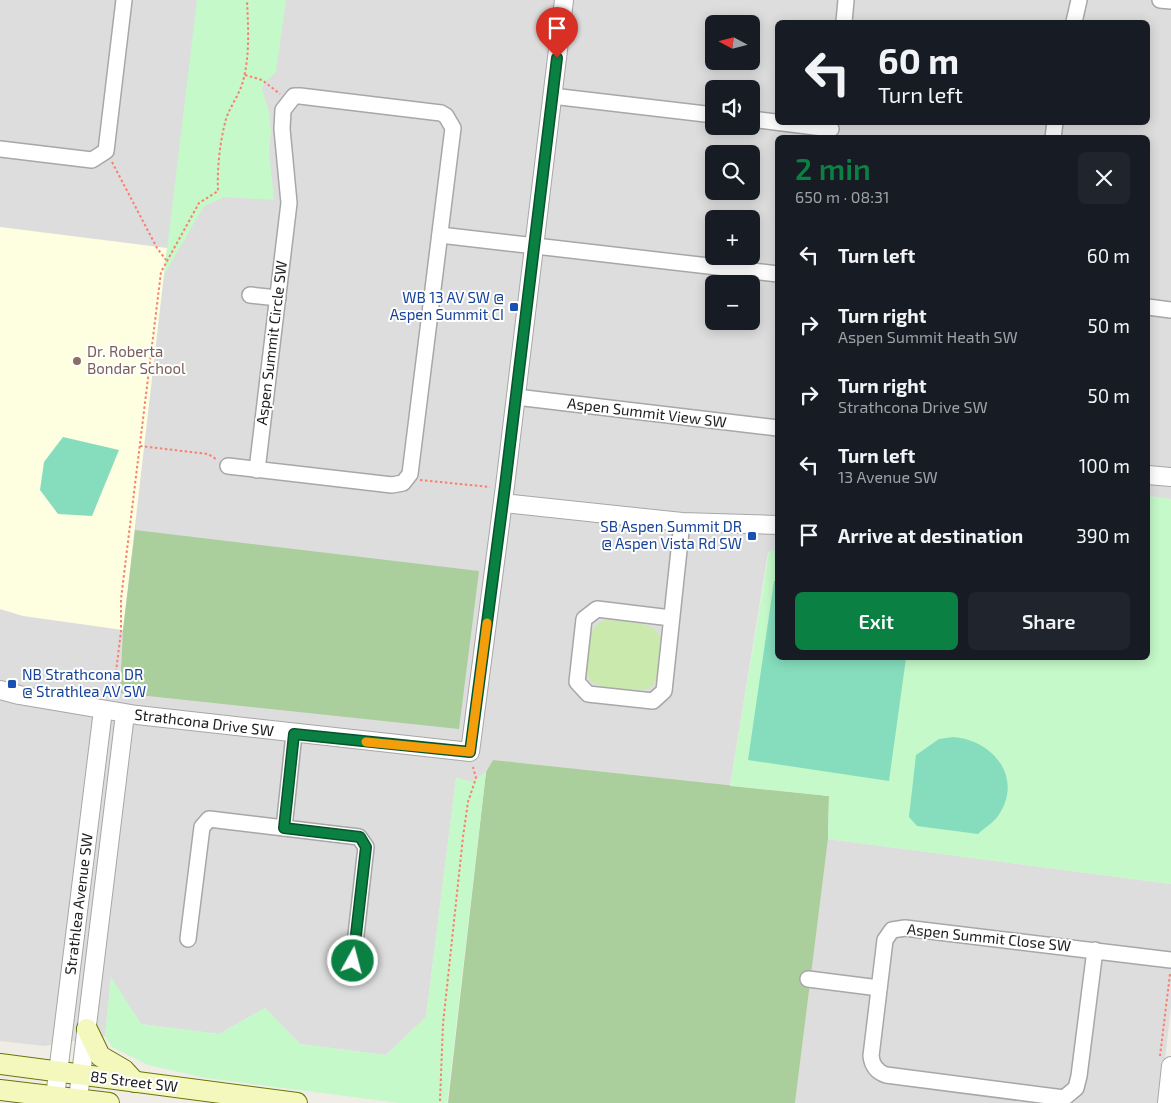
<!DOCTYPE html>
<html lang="en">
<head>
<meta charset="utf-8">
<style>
  :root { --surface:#171b24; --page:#20242c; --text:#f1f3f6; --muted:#9ea1a6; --accent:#0b8043 }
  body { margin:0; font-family:"Exo 2",sans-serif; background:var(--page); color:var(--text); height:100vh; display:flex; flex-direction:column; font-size:19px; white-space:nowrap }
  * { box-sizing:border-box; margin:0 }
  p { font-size:16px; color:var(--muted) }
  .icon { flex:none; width:28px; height:28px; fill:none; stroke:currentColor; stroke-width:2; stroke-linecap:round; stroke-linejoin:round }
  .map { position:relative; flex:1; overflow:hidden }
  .panel { position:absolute; left:775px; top:135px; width:375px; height:525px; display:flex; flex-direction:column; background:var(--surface); border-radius:8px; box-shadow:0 2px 12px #0003 }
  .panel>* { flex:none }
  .hud { position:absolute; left:775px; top:20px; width:375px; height:105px; border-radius:8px; box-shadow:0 2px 12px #0003; background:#171b24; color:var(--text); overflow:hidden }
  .needle { width:32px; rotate:277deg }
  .buttons { position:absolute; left:705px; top:15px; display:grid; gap:10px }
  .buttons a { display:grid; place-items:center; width:55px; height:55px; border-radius:8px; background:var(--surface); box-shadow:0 2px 12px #0003; font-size:25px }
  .pin { position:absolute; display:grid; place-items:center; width:42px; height:42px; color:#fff; margin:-51px -21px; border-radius:50% 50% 50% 0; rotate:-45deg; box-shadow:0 0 5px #0007 }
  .pin .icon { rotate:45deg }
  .me { position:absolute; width:55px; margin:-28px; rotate:7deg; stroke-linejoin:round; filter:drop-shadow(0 0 4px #0008) }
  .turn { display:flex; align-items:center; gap:18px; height:105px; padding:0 20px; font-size:22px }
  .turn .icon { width:65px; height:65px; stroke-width:2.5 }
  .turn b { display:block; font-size:35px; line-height:42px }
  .round { display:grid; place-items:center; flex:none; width:52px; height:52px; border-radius:8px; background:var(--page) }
  .summary { display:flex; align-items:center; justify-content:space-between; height:85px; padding:0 20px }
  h1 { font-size:30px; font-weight:600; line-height:38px; color:var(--accent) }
  .action { display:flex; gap:10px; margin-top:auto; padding:10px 20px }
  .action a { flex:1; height:58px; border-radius:8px; background:var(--accent); color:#fff; font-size:20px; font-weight:600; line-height:58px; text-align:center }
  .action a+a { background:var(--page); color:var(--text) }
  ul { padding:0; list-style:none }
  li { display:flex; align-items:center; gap:15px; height:70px; padding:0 20px }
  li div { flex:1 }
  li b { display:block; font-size:19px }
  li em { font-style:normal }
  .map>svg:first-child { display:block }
</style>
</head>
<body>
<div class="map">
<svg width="1171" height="1103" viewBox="0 0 1171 1103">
  <rect width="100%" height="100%" fill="#f0ede6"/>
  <g fill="#dedddd" fill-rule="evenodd">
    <path d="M0 0H1171V499L1148 496V138H778L777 550 768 552 730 786 493 760 486 772 472 782 456 778 426 1017 386 1055 300 1044 265 1008 219 1034 141 1024 111 978 105 1036 44 1046 0 1041ZM778 22H1148V122H778ZM714 24H751V61H714ZM714 89H751V126H714ZM714 154H751V191H714ZM714 219H751V256H714ZM714 284H751V321H714Z"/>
    <path d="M828 839 1171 884V1007L1160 1103H795Z"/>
  </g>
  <path fill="#fefee1" d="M0 227 167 248 123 630 23 616 0 609Z"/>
  <path fill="#cae9ad" d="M605 620C623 622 652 619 661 638L656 680 652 687C641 692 602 690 592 682 589 680 588 676 586 672 588 654 585 627 605 620Z"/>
  <g fill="#aace9c">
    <path d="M135 530 479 571 459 729 120 693 123 630Z"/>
    <path d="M493 760 829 796 828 839 795 1103H448L486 772Z"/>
  </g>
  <g fill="#c5f9c9">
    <path d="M197 0H286L276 72 265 82 262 89 269 112 271 131 269 150 274 200 224 197 204 206 164 275Z"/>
    <path d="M1148 496 1171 499V884L828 839 829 796 730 786 769 551 777 550 778 658H1148Z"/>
    <path d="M486 772 447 1103H399L206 1078 148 1065 112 1047 105 1036 111 977 141 1024 219 1034 265 1008 300 1044 386 1055 426 1017 456 778 472 782Z"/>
  </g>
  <g fill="#86ddbd">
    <path d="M63 437 119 450 92 516 58 514 40 490 44 462Z"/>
    <path d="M774 581H777L778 658H906L889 781 748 760Z"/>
    <path d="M953 737C994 740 1024 779 998 816 993 823 984 828 978 834L917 826 909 817 916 755 939 739Z"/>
  </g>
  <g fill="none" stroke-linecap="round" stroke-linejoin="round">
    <g stroke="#a7a7a7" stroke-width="18">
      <g id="minor">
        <path d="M1160 0 1171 1"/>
        <path d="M844 22 846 0"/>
        <path d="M1074 22 1079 0"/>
        <path d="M552 96 714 115"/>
        <path d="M751 119 831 129"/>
        <path d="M1053 138 1055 122"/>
        <path d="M0 149 92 160 106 151 124 0"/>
        <path d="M440 235 778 274"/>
        <path d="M250 295 278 298"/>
        <path d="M1148 307 1171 310"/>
        <path d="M516 397 778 428"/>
        <path d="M228 466 392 485 403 483 410 474 453 128 446 116 441 113 300 96H294L283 110 282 129 289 203 257 470"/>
        <path d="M671 618 597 609 584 619 577 682 588 694 653 701 664 691 682 522"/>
        <path d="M284 828 294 734"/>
        <path d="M188 939 202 827 209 819 359 837 366 847 353 961"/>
        <path d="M1095 950 1079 1076 1076 1088 1064 1098 886 1075C877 1072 872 1065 871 1056L885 940 892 930 905 928 1171 960"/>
        <path d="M808 979 879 988"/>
      </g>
    </g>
    <g stroke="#a7a7a7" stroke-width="20">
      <g id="tertiary">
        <path d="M1148 475 1171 477"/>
        <path d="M503 503 682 522 778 525"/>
        <path d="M0 690 19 695 137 715 470 752 505 486 564 0"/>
        <path d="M55 1097 103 710"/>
        <path d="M78 1099 125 714"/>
        <path d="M1167 1103 1171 1066"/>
      </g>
    </g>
    <g stroke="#687607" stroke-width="22">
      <g id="secondary">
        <path d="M87 1029 100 1056 124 1070 135 1082"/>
        <path d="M0 1064 297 1103"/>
        <path d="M0 1090 109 1103"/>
      </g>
    </g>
    <g stroke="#f78070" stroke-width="2" stroke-dasharray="2.5 2.5" stroke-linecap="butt">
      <path d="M245 75 262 80 280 94"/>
      <path d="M112 162 157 248 166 260"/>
      <path d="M140 446 208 454 216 459"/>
      <path d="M420 480 490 487"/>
      <path d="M113 697 121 631V599L161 272 199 203 218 191C217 168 220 141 226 119 231 104 241 93 244 77 250 52 248 25 247 0"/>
      <path d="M1160 1056 1170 974"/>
      <path d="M440 1101 443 1024 463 837 468 802 476 778 473 767"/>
    </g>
    <use href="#minor" stroke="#fff" stroke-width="15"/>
    <use href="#tertiary" stroke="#fff" stroke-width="18"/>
    <use href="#secondary" stroke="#f4f8bc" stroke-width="20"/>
  </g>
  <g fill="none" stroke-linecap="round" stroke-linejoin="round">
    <g stroke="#07532c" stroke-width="12">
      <path id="route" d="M353 961 366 847 360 837 284 828 294 734 470 752 505 486 557 58"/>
    </g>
    <use href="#route" stroke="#0b8043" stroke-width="9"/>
    <path stroke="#f59e0b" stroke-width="9" d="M366 742 470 752 487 623"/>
  </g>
  <g fill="#1a4fb4" stroke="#fff" stroke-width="2">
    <rect x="509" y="302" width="10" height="10" rx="2.5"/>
    <rect x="747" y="531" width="10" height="10" rx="2.5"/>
    <rect x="7" y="679" width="10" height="10" rx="2.5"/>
  </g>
  <circle fill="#8d6e63" stroke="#fff" stroke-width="2" cx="77" cy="361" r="5"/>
  <g text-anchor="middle" stroke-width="4" stroke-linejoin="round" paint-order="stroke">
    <g font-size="15" fill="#164399" stroke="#fff" text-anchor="end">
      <text x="504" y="303">WB 13 AV SW @<tspan x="504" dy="17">Aspen Summit CI</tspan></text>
      <text x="742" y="532">SB Aspen Summit DR<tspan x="742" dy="17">@ Aspen Vista Rd SW</tspan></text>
      <text x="22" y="680" text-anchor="start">NB Strathcona DR<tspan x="22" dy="17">@ Strathlea AV SW</tspan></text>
    </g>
    <g font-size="15" fill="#202020" stroke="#fff">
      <text transform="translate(272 343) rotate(-83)" y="5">Aspen Summit Circle SW</text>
      <text transform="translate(647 413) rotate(7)" y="5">Aspen Summit View SW</text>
      <text transform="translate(204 723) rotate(7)" y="5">Strathcona Drive SW</text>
      <text transform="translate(79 904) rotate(-83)" y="5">Strathlea Avenue SW</text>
      <text transform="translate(989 938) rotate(6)" y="5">Aspen Summit Close SW</text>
      <text transform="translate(134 1082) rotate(7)" y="5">85 Street SW</text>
    </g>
    <g font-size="15" fill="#785e54" stroke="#fff" text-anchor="start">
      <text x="87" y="357">Dr. Roberta<tspan x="87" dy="17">Bondar School</tspan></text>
    </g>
  </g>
</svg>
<div class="buttons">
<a><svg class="needle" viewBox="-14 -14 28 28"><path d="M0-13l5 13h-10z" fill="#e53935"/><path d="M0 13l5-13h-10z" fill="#9ea1a6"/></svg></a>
<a><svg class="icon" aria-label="sound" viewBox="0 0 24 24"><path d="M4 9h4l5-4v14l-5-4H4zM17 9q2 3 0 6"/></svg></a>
<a><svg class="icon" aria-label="search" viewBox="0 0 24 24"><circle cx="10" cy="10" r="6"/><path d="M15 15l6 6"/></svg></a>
<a>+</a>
<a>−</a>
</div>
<div class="pin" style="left:557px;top:58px;background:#d93025"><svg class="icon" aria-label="arrive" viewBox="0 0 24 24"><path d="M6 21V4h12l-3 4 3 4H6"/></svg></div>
<svg class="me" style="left:353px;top:961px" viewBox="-20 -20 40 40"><circle r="17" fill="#0b8043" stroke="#fff" stroke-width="3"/><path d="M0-11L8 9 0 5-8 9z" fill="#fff"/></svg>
<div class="hud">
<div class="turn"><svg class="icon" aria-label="left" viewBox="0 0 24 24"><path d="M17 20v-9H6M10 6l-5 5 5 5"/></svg><div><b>60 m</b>Turn left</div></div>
</div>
<section class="panel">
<div class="summary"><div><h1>2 min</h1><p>650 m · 08:31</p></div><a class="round"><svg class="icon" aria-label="close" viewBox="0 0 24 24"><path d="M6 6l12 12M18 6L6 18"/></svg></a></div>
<ul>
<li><svg class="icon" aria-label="left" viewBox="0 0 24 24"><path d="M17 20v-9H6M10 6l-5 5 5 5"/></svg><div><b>Turn left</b></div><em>60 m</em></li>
<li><svg class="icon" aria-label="right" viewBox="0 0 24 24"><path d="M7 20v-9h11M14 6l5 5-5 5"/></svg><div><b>Turn right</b><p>Aspen Summit Heath SW</p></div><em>50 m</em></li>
<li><svg class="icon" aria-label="right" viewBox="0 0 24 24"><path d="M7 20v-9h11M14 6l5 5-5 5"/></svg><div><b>Turn right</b><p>Strathcona Drive SW</p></div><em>50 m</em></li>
<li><svg class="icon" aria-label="left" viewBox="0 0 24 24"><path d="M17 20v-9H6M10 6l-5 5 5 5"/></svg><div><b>Turn left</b><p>13 Avenue SW</p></div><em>100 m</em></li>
<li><svg class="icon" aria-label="arrive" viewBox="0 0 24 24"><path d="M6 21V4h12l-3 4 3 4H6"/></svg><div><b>Arrive at destination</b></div><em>390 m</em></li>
</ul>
<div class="action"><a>Exit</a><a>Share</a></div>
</section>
</div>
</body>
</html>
